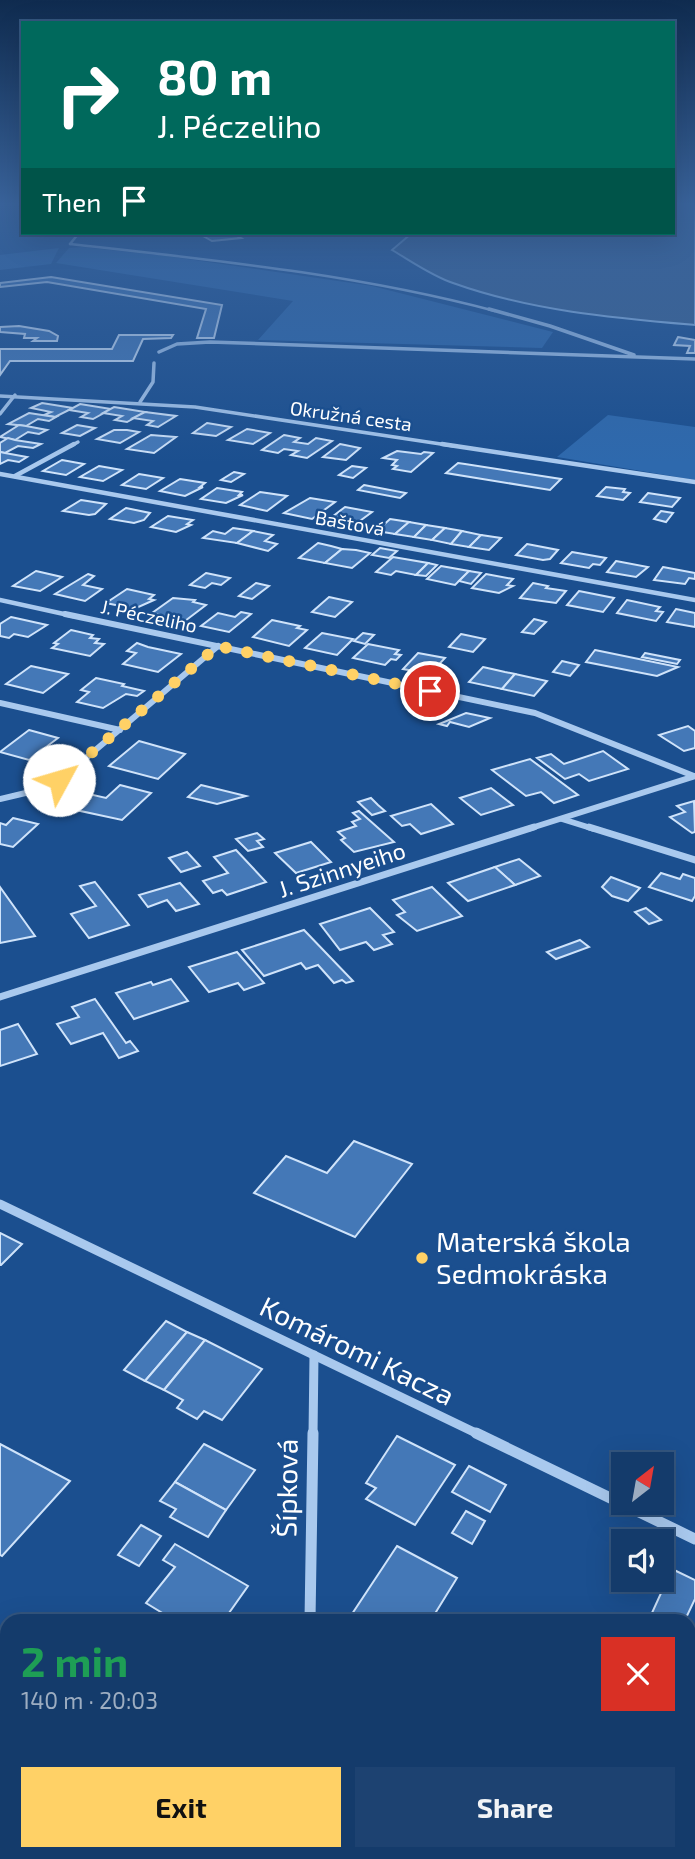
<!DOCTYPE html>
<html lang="en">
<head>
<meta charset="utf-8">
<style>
  :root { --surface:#143b6b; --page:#1d4271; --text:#f1f3f6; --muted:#9dadc1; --line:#33557e; --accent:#ffd166 }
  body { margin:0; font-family:"Exo 2",sans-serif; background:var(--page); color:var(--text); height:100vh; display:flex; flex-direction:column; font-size:26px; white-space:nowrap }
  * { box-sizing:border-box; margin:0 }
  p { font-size:23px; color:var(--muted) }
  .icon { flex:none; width:38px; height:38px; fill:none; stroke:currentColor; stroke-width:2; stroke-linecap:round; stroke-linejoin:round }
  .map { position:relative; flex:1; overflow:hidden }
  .side { position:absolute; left:0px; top:1614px; width:696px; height:247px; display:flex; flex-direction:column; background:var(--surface); border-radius:21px 21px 0 0; box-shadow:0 7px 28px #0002,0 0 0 2px var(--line) }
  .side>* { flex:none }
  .hud { position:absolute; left:21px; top:21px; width:654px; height:214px; border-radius:0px; box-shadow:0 7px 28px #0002,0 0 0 2px var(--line); background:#00695c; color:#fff; overflow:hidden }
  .needle { width:46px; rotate:31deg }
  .buttons { position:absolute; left:611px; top:1452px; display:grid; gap:14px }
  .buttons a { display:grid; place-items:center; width:63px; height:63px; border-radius:0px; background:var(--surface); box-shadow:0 7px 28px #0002,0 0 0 2px var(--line); font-size:35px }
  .pin { position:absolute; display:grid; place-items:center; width:60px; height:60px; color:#fff; margin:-30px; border:4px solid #fff; border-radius:50%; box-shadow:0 2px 7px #0007 }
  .me { position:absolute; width:77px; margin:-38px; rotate:51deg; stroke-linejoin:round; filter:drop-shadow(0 0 5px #0008) }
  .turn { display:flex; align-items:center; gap:24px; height:147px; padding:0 21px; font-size:32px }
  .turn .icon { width:91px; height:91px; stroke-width:2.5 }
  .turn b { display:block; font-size:49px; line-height:60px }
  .then { display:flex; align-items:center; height:66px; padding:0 21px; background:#0003; gap:14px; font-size:26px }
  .round { display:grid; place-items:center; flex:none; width:74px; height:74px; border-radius:0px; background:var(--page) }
  .head { display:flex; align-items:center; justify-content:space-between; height:119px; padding:0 21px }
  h1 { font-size:42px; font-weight:700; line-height:52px; color:#1e9e55 }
  .button { display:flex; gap:14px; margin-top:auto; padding:14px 21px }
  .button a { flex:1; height:80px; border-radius:0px; background:var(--accent); color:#111; font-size:28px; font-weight:700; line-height:80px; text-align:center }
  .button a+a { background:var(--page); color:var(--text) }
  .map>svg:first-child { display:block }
</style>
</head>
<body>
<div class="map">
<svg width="695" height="1859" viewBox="0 0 695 1859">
  <rect width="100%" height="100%" fill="#1b4f8f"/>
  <g fill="#2e69ad">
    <path d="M82 247 166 256 372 286 553 332 542 348 258 340 293 301 56 263 69 248Z"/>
    <path d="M59 248 51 264 0 270V255Z"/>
    <path d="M608 415 695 427V480L557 457Z"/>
  </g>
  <path fill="#3c6290" stroke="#9cc4f0" stroke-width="2" d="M674 203H695V325C614 318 531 311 453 283 432 276 411 261 392 250L412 233H674Z"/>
  <g fill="#4478b7" stroke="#cfe3fa" stroke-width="2">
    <path d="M231 233 241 238 212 241 203 236Z"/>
    <path d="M51 277 222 305 214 338H197L206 309 47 282 0 287V283Z"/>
    <path d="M19 326 49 331 58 336 57 341H33L37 338H24L25 334 0 332V327Z"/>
    <path d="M119 335H173L171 338 143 339 133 361H10L0 375V349H112Z"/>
    <path d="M678 337 695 340V353H687L690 346 674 345Z"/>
    <path d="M42 403 73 408 55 417 44 415 51 412 31 408Z"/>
    <path d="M80 404 111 409 93 419 81 417 88 413 69 410Z"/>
    <path d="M114 407 145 412 127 422 115 420 122 416 103 413Z"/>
    <path d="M145 412 176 416 158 427 147 425 153 421 133 418Z"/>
    <path d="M29 413 55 417H56L49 421 38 419 26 426 8 424Z"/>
    <path d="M207 423 231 427 216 436 193 433Z"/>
    <path d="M19 425 26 426 47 430 39 434 28 432 15 440 0 437Z"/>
    <path d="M77 425 95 428 80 436 62 433Z"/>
    <path d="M247 429 270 433 253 444 228 440Z"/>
    <path d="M114 430H127L139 432 120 443 97 439Z"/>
    <path d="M151 435 176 437 154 453 127 449Z"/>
    <path d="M284 435 300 438 294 442 308 444 316 438 332 441 307 458 291 455 298 451 284 449 278 453 262 450Z"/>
    <path d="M8 438 15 440 41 444 33 448 18 446 5 453 0 452V443Z"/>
    <path d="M340 444 360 448 346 460 323 457Z"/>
    <path d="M397 451 421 454 424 452 433 453 411 472 393 469 397 466 392 465 397 460 383 458Z"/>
    <path d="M0 452 5 453 27 457 19 462 8 460 0 464Z"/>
    <path d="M62 460 84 464 66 475 43 471Z"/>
    <path d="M458 463 465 464 561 479 550 490 446 473Z"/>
    <path d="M99 466 122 470 103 481 80 477Z"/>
    <path d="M352 466 366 468 353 478 339 475Z"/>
    <path d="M234 472 244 474 231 482 221 480Z"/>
    <path d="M139 474 163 478 146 489 122 485Z"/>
    <path d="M180 479 205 483 200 487H203L185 496 160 491Z"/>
    <path d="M364 485 406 493 400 498 358 490Z"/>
    <path d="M606 487 625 489 623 492 630 493 623 500 597 496Z"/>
    <path d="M217 488 242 492 239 495H243L226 503 201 499Z"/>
    <path d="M260 492 287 496 267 511 240 505Z"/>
    <path d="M648 493 680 498 672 507 640 502Z"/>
    <path d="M310 498 335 502 312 519 284 513Z"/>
    <path d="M81 500 106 504 95 514 89 515 63 511Z"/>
    <path d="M345 507 372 512 353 526 328 520Z"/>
    <path d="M126 508 150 513 144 520 134 523 110 519Z"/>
    <path d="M661 511 673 513 666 522 654 519Z"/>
    <path d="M168 516 193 520 187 524 191 525 176 532 151 527Z"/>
    <path d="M390 519 409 522 395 534 377 531Z"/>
    <path d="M409 522 426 525 414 537 395 534Z"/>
    <path d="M426 525 445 528 432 540 414 537Z"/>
    <path d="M233 528 253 531 237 543 203 538 213 531 225 534Z"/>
    <path d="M445 528 462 531 451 544 432 540Z"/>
    <path d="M253 531 273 535 265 541 277 544 268 551 237 543Z"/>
    <path d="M462 531 481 535 469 547 451 544Z"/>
    <path d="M481 535 501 538 489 550 469 547Z"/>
    <path d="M318 543 331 546 342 549 325 563 299 558Z"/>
    <path d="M527 544 558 550 550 559 543 560 516 555Z"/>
    <path d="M380 548 397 551 389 558 372 555Z"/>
    <path d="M342 549 356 550 370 553 352 568 325 563Z"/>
    <path d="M572 552 606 558 600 565 593 564 589 568 561 563Z"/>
    <path d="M393 557 428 563 416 575 396 571 391 575 376 572Z"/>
    <path d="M616 561 648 567 636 577 607 572Z"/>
    <path d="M428 563 437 565 426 576 416 575Z"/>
    <path d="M441 566 469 571 455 585 427 579Z"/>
    <path d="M663 567 695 573V579L689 578 685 584 654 580Z"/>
    <path d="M36 571 62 577 40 591 13 586Z"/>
    <path d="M469 571 481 573 471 584 459 581Z"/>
    <path d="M206 573 230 578 221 585 212 583 205 588 190 585Z"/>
    <path d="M88 574 94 576 83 585 102 589 85 601 55 594Z"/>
    <path d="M486 574 513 579 507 585 513 586 499 593 472 588Z"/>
    <path d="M256 583 269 586 252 599 239 596Z"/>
    <path d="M533 583 548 586 546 588 566 591 556 603 520 598Z"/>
    <path d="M127 589 154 595 149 599 154 600 134 609 106 603Z"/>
    <path d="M579 591 614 598 603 612 567 605Z"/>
    <path d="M329 597 352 602 335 617 312 612Z"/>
    <path d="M173 598 195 600 193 602 206 605 185 621 152 613Z"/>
    <path d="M627 600 660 607 656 611 663 612 656 621 617 613Z"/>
    <path d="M676 609 695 613V627L667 622Z"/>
    <path d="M241 612 251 614 229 632 201 626 218 613 235 617Z"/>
    <path d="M11 617 47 625 28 637 14 634 9 638 0 636V624Z"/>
    <path d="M534 619 546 622 534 634 522 632Z"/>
    <path d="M272 620 300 626 297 628 307 630 289 646 253 637Z"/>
    <path d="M71 630 93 635 90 638 99 639 95 643 104 644 90 656 52 648 58 644 54 643Z"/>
    <path d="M322 633 353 639 337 655 305 648Z"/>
    <path d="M363 633 374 635 365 644 354 641Z"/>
    <path d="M461 634 485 639 473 652 449 647Z"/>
    <path d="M137 643 148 647 181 654 158 672 123 664 136 653 127 651Z"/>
    <path d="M368 644 399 650 395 654 401 655 396 660 391 659 385 665 353 658Z"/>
    <path d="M595 650 678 667 657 676 586 662Z"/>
    <path d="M418 653 445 658 430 674 403 669Z"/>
    <path d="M645 653 680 660 677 664 642 657Z"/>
    <path d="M562 661 579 665 570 676 553 672Z"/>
    <path d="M31 666 68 674 43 693 6 684Z"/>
    <path d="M483 667 505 672 515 674 502 689 469 682Z"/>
    <path d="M515 674 524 676 547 681 534 696 502 689Z"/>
    <path d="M96 678 124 684 122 686 144 691 137 696 126 694 103 708 77 702 89 692 81 690Z"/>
    <path d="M466 713 490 718 469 727 450 722 447 726 439 724Z"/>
    <path d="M688 726 695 731V748L684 751 659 735Z"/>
    <path d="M29 730 58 738 29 760 0 752Z"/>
    <path d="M139 741 185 754 158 779 109 766Z"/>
    <path d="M603 751 628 769 589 781 579 774 565 779 537 758 551 754 564 764Z"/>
    <path d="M530 759 578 795 554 803 541 792 526 796 492 770Z"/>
    <path d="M120 785 151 793 122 820 76 810 74 806 89 794 106 798Z"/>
    <path d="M201 785 246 796 217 804 188 797Z"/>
    <path d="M491 788 513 805 481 815 460 798Z"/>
    <path d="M371 798 378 805 385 811 372 815 358 802Z"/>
    <path d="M694 801 695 832 692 833 670 817 685 812 677 806Z"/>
    <path d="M431 804 453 824 421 834 410 824 402 826 391 816Z"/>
    <path d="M359 811 394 842 354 852 341 840 345 838 338 832 356 826 352 822 360 819 353 813Z"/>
    <path d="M13 818 38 824 13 847 0 844V823L6 825Z"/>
    <path d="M257 833 264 839 257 841 263 847 248 851 236 839Z"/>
    <path d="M311 842 331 862 296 873 275 853Z"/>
    <path d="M236 850 266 882 227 895 222 890 213 893 203 881 228 873 214 857Z"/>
    <path d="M187 852 200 866 181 872 169 858Z"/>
    <path d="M519 859 540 876 515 885 495 867Z"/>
    <path d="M495 867 515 885 468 901 448 883Z"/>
    <path d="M661 873 680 879 683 874 695 878V896L692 901 649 887Z"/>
    <path d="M611 877 640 888 628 901 612 896 602 887Z"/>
    <path d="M95 882 129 925 89 938 71 914 96 906 80 886Z"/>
    <path d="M180 883 199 904 176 911 167 900 148 907 139 895Z"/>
    <path d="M0 887 35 936 0 943Z"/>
    <path d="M432 887 462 916 417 931 397 915 405 912 393 900Z"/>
    <path d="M370 908 394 932 383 935 392 944 374 950 366 942 340 950 320 924Z"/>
    <path d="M646 908 661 920 649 924 635 912Z"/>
    <path d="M304 930 353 981 346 983 342 980 334 983 318 965 306 969 301 963 264 976 242 950Z"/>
    <path d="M580 940 589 947 556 959 547 952Z"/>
    <path d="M237 952 264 983 244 990 238 983 209 992 189 967Z"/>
    <path d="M171 979 188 1001 134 1019 116 993 151 982 153 985Z"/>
    <path d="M95 999 126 1043 130 1041 138 1051 119 1058 103 1033 71 1044 57 1024 79 1017 72 1007Z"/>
    <path d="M18 1024 37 1054 0 1066V1030Z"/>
    <path d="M354 1141 412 1164 355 1237 254 1193 286 1156 327 1173Z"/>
    <path d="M0 1233 22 1244 1 1265H0Z"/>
    <path d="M166 1321 187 1332 145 1381 124 1370Z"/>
    <path d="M187 1332 205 1340 164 1390 145 1381Z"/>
    <path d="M205 1340 262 1369 222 1420 204 1411 197 1419 177 1408 183 1400 164 1390Z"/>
    <path d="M397 1436 455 1465 415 1525 366 1499 376 1488 366 1483Z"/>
    <path d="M0 1444 70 1481 2 1556 0 1555Z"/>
    <path d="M204 1444 255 1470 226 1510 175 1482Z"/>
    <path d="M469 1466 506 1485 490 1512 452 1492Z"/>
    <path d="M175 1482 226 1510 208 1537 170 1517 176 1509 160 1501Z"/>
    <path d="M466 1511 485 1521 472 1544 452 1533Z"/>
    <path d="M141 1525 161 1536 139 1566 118 1555Z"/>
    <path d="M175 1544 248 1586 224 1620H174L146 1603 175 1567 163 1560Z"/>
    <path d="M397 1546 457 1578 431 1620H348Z"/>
    <path d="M672 1569 695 1580V1599L685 1620H662L651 1615Z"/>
    <path d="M690 1797 695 1800V1831L690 1828Z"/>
    <path d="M110 1853H205L214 1859H119Z"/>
    <path d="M389 1853H461L470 1859H386Z"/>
  </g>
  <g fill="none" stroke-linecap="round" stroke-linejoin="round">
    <g stroke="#a9c9ee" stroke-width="2.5">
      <path d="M70 244C212 260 356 274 495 311"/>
      <path d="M70 244 79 233"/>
    </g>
    <g stroke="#a9c9ee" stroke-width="3.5">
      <path d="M489 309 550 326 634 355"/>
      <path d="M159 352 177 344 210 342 695 359"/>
      <path d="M0 396 195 407 454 446"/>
      <path d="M140 402 153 382 154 363"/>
      <path d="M0 414 15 395"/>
      <path d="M71 446 78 442"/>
    </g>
    <g stroke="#a9c9ee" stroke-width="4.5">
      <path d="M442 444 695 482"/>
      <path d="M0 474 695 600"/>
      <path d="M15 476 74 444"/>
      <path d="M0 600 73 616"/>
    </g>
    <g stroke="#a9c9ee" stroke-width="6">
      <path d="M65 614 535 713 694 776"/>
      <path d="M0 703 120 730"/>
      <path d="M0 799 34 791 59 781 218 646"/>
      <path d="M562 819 594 829"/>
      <path d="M528 829 695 776"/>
    </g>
    <g stroke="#a9c9ee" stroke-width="7">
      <path d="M589 827 695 860"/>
      <path d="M0 997 534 827"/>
    </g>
    <g stroke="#a9c9ee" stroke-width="9">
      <path d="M0 1204 480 1435"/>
      <path d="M313 1435 314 1355"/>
    </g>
    <g stroke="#a9c9ee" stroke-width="11">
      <path d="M476 1433 695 1539"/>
      <path d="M310 1620 313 1433"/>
      <path d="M306 1853V1859"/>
    </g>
  </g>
  <linearGradient id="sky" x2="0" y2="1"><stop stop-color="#0f2b4f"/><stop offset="0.44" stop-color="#39639b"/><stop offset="1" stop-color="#39639b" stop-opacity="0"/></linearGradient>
  <rect width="695" height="463" fill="url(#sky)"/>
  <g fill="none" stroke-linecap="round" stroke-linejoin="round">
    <path stroke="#ffd166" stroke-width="12" stroke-dasharray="0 21.6" d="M59 780 218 646 430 691"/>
  </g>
  <circle fill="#ffd166" stroke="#1b4f8f" stroke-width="2.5" cx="422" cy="1258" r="7"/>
  <g text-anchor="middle" stroke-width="5" stroke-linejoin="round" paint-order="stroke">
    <g font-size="19" fill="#fff" stroke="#1b4f8f">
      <text transform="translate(351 416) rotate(8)" y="7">Okružná cesta</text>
      <text transform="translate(350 523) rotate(10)" y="7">Baštová</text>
      <text transform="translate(149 616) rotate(12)" y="7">J. Péczeliho</text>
    </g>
    <g font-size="23" fill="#fff" stroke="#1b4f8f">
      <text transform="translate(342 870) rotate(-18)" y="8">J. Szinnyeiho</text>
    </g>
    <g font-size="28" fill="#fff" stroke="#1b4f8f" text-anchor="start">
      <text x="436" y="1252">Materská škola<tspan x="436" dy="32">Sedmokráska</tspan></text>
    </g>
    <g font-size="28" fill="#fff" stroke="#1b4f8f">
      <text transform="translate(357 1351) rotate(26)" y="10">Komáromi Kacza</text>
      <text transform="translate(287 1488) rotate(-89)" y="10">Šípková</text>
    </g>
  </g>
</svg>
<div class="buttons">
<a><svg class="needle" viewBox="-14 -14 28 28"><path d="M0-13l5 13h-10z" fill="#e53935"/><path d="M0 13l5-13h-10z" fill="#9dadc1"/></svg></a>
<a><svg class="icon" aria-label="sound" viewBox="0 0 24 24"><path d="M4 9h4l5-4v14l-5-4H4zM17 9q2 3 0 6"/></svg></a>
</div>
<div class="pin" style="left:430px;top:691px;background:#d93025"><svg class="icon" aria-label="arrive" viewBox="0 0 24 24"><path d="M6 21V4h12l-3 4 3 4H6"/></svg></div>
<svg class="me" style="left:59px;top:780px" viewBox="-20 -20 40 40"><circle r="19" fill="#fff"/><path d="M0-13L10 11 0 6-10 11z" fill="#ffd166"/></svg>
<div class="hud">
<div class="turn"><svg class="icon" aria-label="right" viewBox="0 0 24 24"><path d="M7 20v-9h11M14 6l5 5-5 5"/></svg><div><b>80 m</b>J. Péczeliho</div></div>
<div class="then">Then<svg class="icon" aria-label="arrive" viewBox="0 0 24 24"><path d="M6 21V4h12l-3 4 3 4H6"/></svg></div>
</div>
<section class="side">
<div class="head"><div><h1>2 min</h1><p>140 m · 20:03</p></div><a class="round" style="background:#d93025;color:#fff"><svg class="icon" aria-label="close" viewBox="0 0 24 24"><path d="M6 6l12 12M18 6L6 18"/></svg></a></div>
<div class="button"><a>Exit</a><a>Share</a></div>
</section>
</div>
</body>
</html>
